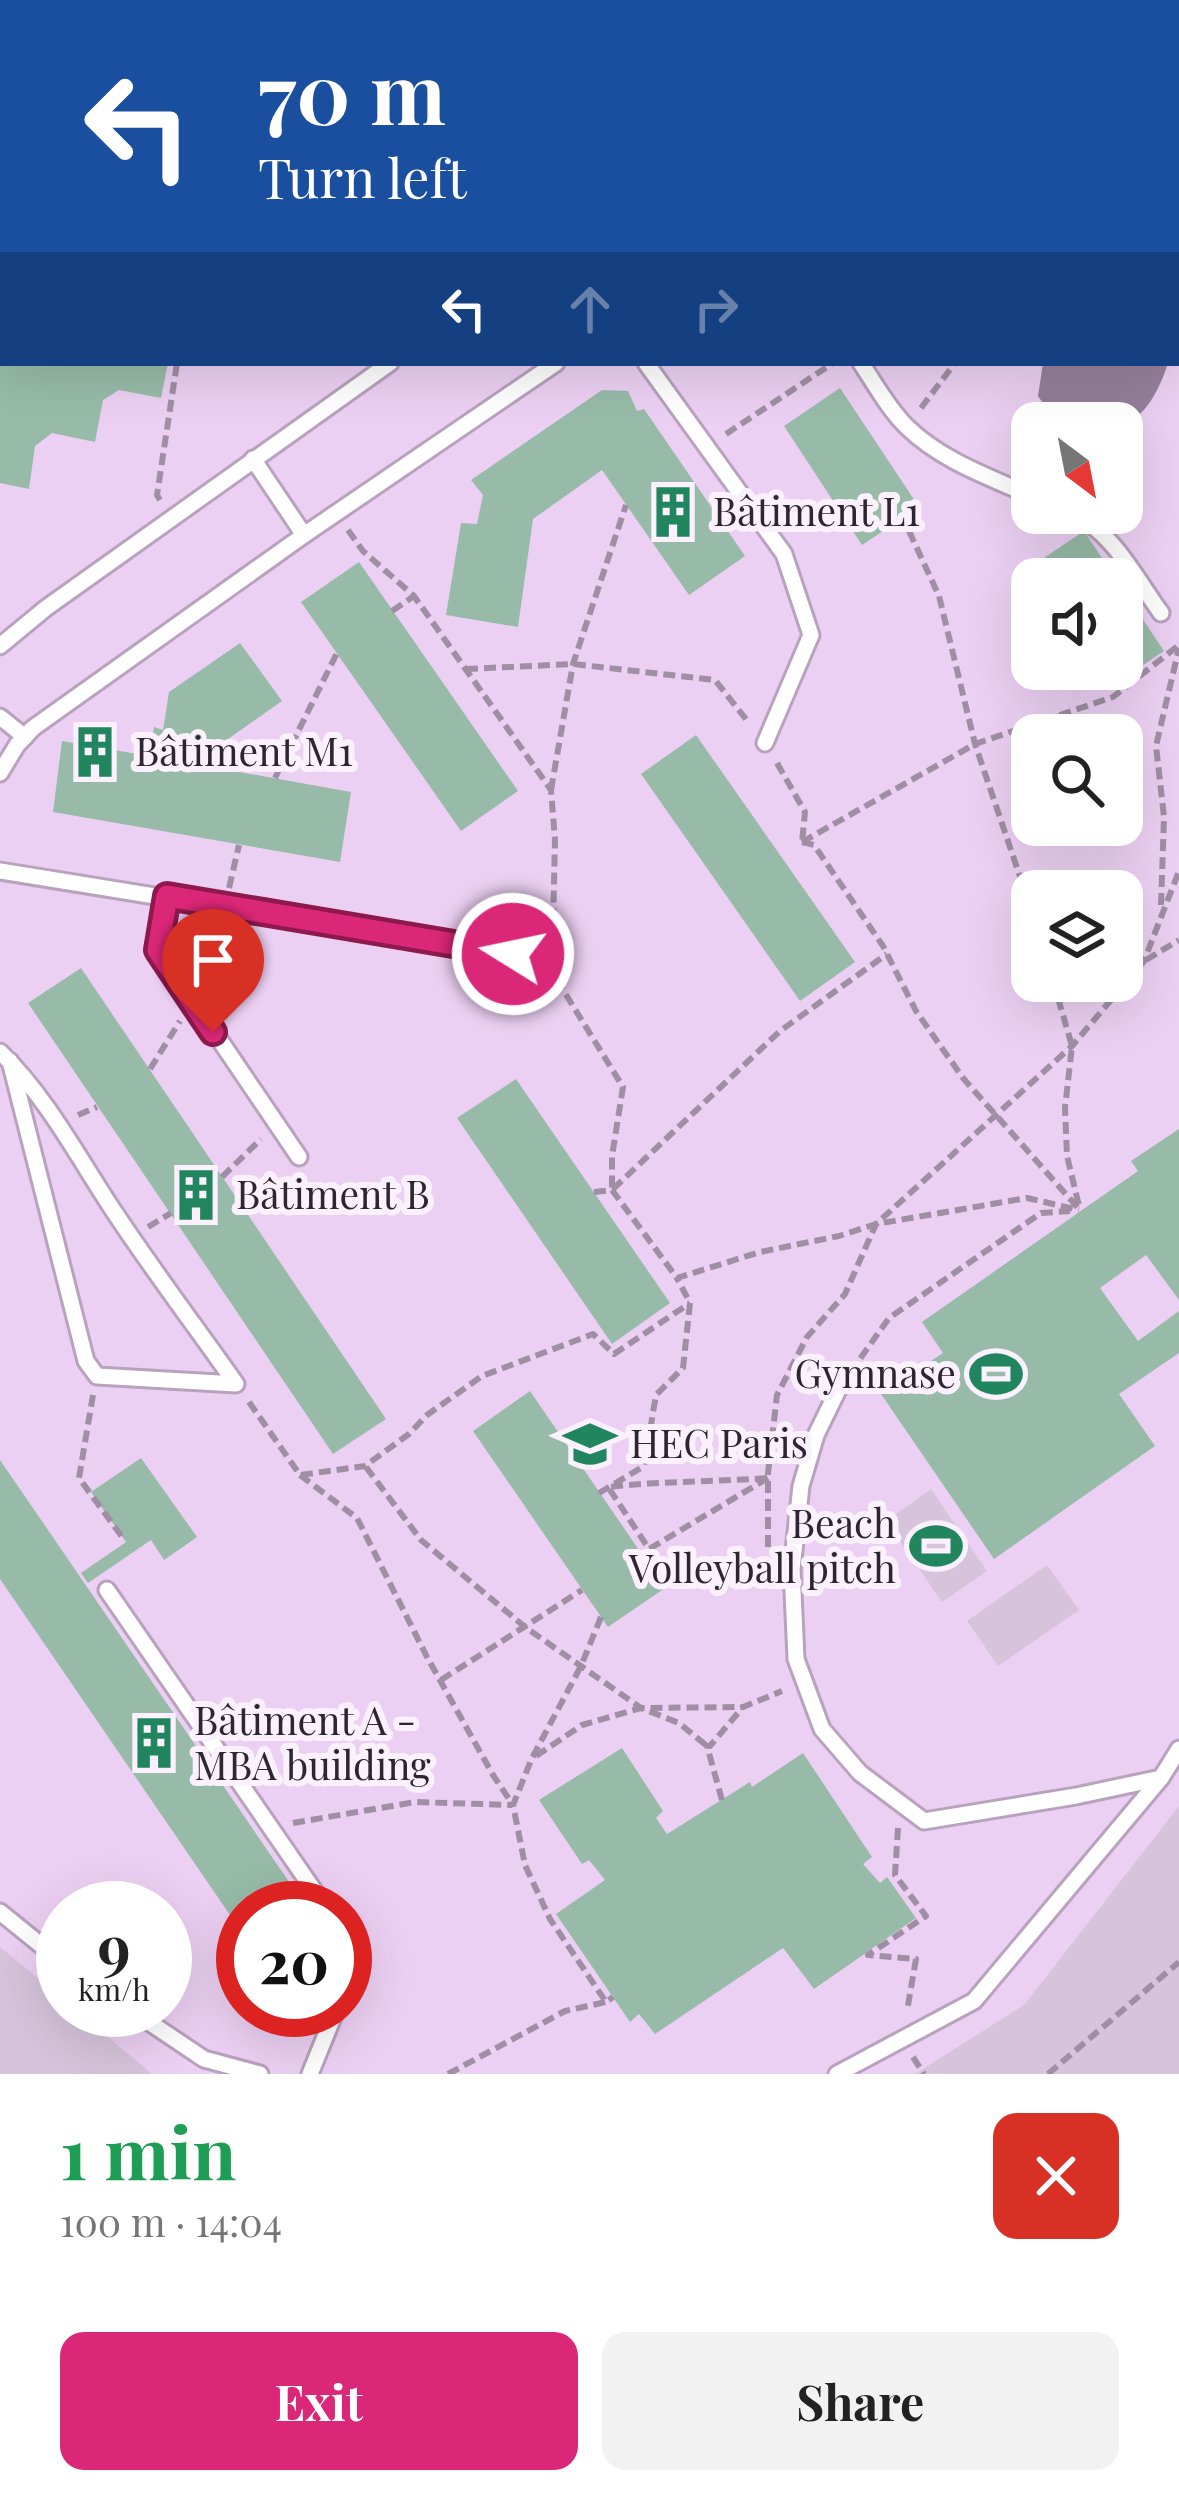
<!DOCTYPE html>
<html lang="en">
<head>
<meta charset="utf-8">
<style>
  :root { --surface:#fff; --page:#f2f2f2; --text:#222; --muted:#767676; --accent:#db2777 }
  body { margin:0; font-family:"Playfair Display",serif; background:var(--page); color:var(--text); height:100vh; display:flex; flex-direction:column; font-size:45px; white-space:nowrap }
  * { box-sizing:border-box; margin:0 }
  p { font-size:39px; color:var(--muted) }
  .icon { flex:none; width:66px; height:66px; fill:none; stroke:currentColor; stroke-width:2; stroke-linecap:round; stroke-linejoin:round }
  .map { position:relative; height:2074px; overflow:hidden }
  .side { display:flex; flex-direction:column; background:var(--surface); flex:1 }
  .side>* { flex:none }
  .hud { position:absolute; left:0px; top:0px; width:1179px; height:366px; box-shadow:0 12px 48px #0002; background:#1a4fa0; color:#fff; overflow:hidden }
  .needle { width:78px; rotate:148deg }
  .controls { position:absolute; left:1011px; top:402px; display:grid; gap:24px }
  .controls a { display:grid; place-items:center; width:132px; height:132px; border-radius:24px; background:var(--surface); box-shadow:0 12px 48px #0002; font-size:60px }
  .speed { position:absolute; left:36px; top:1881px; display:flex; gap:24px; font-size:60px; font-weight:700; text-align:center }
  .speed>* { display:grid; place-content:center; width:156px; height:156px; border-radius:50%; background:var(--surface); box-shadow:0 12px 48px #0002; line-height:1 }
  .speed small { font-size:30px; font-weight:400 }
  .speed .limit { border:18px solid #d22; background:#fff; color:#111 }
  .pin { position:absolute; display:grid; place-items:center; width:102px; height:102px; color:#fff; margin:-123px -51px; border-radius:50% 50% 50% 0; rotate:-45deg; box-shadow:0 0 12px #0007 }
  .pin .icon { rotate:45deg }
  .me { position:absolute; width:132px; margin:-66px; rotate:280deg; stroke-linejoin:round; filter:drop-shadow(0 0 9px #0008) }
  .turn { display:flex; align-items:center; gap:42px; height:252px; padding:0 60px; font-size:54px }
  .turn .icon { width:156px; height:156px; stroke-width:2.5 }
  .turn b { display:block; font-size:84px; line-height:102px }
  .lanes { display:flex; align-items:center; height:114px; padding:0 60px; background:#0003; justify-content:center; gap:60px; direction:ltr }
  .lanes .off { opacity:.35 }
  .round { display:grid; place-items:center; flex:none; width:126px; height:126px; border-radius:24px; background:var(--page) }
  .overview { display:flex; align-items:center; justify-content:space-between; height:204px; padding:0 60px }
  h1 { font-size:72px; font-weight:700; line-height:90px; color:#1e9e55 }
  .cta { display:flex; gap:24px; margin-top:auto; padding:24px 60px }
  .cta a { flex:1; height:138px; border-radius:24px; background:var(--accent); color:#fff; font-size:48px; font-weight:700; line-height:138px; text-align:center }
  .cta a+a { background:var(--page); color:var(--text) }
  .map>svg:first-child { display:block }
</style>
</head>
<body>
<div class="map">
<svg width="1179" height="2074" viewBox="0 0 1179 2074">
  <rect width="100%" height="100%" fill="#f5defb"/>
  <path fill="#ecd0f3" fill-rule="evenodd" d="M0 0H1179V2074H0ZM3 3H1176V363H3ZM1032 423H1122V513H1032ZM1032 579H1122V669H1032ZM1032 735H1122V825H1032ZM1032 891H1122V981H1032ZM63 1908H165V2010H63ZM243 1908H345V2010H243Z"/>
  <g fill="#d7c4dc">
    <path d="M931 1489 987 1571 942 1602 886 1521Z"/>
    <path d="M1047 1565 1079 1610 998 1666 967 1621Z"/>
    <path d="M1179 1806V2074H915L1024 2005Z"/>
    <path d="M0 1947 63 1999V2010H76L152 2074H0Z"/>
  </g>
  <path fill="#97819d" d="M1043 363H1167V366C1161 385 1145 420 1122 424 1115 426 1087 423 1077 419 1057 413 1050 414 1038 396Z"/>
  <g fill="#98bba9">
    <path d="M0 363H168L161 398 119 390 103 400 95 442 52 433 35 446 29 489 0 483Z"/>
    <path d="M840 388 919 507 862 545 784 426Z"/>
    <path d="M602 390 628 391 637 411 644 409 745 556 689 595 602 470 533 519 518 627 446 615 461 523 477 524 483 495 471 480Z"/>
    <path d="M1084 531 1116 579H1036L1029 568Z"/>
    <path d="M359 562 518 791 461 831 301 602Z"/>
    <path d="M1122 588 1164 651 1109 688 1096 669H1122Z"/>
    <path d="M240 643 282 701 211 751 203 740 184 753 190 763 351 792 340 862 53 812 62 741 149 756 154 727 163 730 169 692Z"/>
    <path d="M696 735 855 962 800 1001 641 774Z"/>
    <path d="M81 968 386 1419 333 1454 28 1003Z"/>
    <path d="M516 1079 670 1303 612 1344 457 1118Z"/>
    <path d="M1179 1129V1300L1146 1255 1100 1288 1138 1341 1179 1311V1353L1119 1394 1155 1446 994 1559 881 1394 943 1353 922 1322 1138 1171 1131 1161Z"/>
    <path d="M530 1391 665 1588 608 1627 473 1431Z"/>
    <path d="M141 1458 197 1537 164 1560 151 1540 88 1583 81 1573 126 1542 91 1492Z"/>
    <path d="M0 1460 307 1908H243V1934L0 1579Z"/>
    <path d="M622 1748 663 1811 656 1818 667 1834 750 1782 752 1787 803 1753 872 1857 863 1864 880 1883 887 1877 916 1918 814 1989 783 1948 655 2034 639 2014 630 2022 556 1914 605 1880 589 1860 582 1864 539 1800Z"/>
  </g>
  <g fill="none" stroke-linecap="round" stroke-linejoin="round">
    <g stroke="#b8a2bd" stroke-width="21">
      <g id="lane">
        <path d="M901 3 905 0"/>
        <path d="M0 63H3"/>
        <path d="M646 363 784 554 811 635 765 743"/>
        <path d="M861 363C875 384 888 408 906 426 940 460 989 477 1032 496"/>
        <path d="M253 459 304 535"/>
        <path d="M1072 513C1113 532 1135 577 1161 613"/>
        <path d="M0 646 46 608 390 363"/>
        <path d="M0 717 25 737"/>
        <path d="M0 773 17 745 33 728 304 535 556 363"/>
        <path d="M0 871 513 954"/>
        <path d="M167 896 158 949 299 1157"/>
        <path d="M0 1052C46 1096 78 1157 113 1210 152 1269 195 1326 236 1384L97 1376 86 1361 10 1061"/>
        <path d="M838 1390 816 1435 801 1486 792 1569 796 1659 822 1729 860 1773 924 1821 1076 1796 1161 1778"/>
        <path d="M107 1590 326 1908"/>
        <path d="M0 1912 63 1963"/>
        <path d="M131 2010 204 2059 260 2074"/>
        <path d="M310 2074 336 2010"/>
        <path d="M837 2074 974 2001 1161 1778 1179 1749"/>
      </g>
    </g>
    <g stroke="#a08fa4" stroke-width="6" stroke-dasharray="12 6" stroke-linecap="butt">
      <path d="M828 3 832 0"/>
      <path d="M941 3 945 0"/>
      <path d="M921 408 955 363"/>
      <path d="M726 434 833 363"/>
      <path d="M160 500 157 495 177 363"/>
      <path d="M348 530 363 551 414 596 551 790 555 840 552 972 623 1087 612 1156V1190"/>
      <path d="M909 531 939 596 975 744 1032 912"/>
      <path d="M392 611 414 596"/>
      <path d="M466 669 573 664 715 680 749 723"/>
      <path d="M777 763 805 812 802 842"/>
      <path d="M275 778 337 653"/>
      <path d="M551 790 573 664 626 505"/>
      <path d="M802 842 814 845 883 946 916 1011 963 1078 1079 1209"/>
      <path d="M802 842 975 744 1113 697 1179 645"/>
      <path d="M229 888 239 845"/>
      <path d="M1161 905 1164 817 1156 746 1179 648"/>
      <path d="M1146 960 1179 940"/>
      <path d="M1053 981 1072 1046 1065 1108 1067 1156 1079 1206"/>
      <path d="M212 985C227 972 242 950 234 929"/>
      <path d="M150 1069 180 1021"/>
      <path d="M78 1115 97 1107"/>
      <path d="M222 1177 261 1139"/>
      <path d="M613 1189 780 1031 887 954"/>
      <path d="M594 1192 612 1190 677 1278 760 1252 839 1236 876 1224 1027 1198 1079 1210"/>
      <path d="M148 1227 171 1213"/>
      <path d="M850 1373 889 1318 1041 1213 1070 1211"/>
      <path d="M93 1395 79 1478 123 1538"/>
      <path d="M249 1402 300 1475 365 1466 409 1434 427 1415 482 1376 593 1334 614 1354 690 1303"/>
      <path d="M366 1467 421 1540 525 1627 641 1708 743 1707"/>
      <path d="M300 1475 357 1518 427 1657 493 1775 513 1805"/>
      <path d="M768 1478 649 1549 608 1487C661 1481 714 1482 768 1478Z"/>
      <path d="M599 1493 644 1466 656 1395 683 1368 690 1303 677 1278"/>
      <path d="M768 1547V1473L777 1395 807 1337 845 1294 876 1224 1072 1046 1144 961 1179 871"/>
      <path d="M601 1617 581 1666 532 1758 513 1805 525 1865 550 1919 606 2002 613 1997"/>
      <path d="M441 1680 582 1590"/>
      <path d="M536 1756 582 1725 641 1708 679 1723 707 1746"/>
      <path d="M722 1800 707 1746H710L743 1707 782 1691"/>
      <path d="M293 1823 415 1802 512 1805"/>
      <path d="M898 1828 895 1875 926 1916 868 1955 916 1959 907 2011"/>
      <path d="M913 2057 924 2074"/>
      <path d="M448 2074 565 2011 606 2002"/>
      <path d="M1048 2074 1179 1962"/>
    </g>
    <use href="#lane" stroke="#fff" stroke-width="15"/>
  </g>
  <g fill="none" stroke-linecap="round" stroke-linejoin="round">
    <g stroke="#8e194d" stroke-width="30">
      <path id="route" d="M213 1032 158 950 167 896 513 954"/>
    </g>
    <use href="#route" stroke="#db2777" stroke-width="21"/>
  </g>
  <defs>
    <g id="building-bare" transform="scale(4.14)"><path d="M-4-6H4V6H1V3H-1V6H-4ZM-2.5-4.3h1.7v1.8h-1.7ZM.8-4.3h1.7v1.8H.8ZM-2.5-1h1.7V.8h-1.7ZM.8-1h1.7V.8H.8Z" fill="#21855f" stroke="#faf1fc" stroke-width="2.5" paint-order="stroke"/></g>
    <g id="stadium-bare" transform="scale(4.14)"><path d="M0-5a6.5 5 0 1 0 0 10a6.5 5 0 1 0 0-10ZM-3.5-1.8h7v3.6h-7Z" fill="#21855f" stroke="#faf1fc" stroke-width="2.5" paint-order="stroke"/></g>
    <g id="university-bare" transform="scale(4.14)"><path d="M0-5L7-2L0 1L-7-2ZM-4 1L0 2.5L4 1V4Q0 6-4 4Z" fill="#21855f" stroke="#faf1fc" stroke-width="2.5" paint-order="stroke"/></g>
  </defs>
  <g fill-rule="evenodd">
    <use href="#building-bare" x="673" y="512"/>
    <use href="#building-bare" x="95" y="752"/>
    <use href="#building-bare" x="196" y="1195"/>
    <use href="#stadium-bare" x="996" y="1374"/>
    <use href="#university-bare" x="590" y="1444"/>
    <use href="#stadium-bare" x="936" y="1546"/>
    <use href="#building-bare" x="154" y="1743"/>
  </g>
  <g text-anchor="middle" stroke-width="12" stroke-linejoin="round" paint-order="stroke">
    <g font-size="39" fill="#2d252f" stroke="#faf1fc" text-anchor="start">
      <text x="713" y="526">Bâtiment L1</text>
      <text x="135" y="766">Bâtiment M1</text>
      <text x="236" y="1209">Bâtiment B</text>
      <text x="956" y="1388" text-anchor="end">Gymnase</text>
      <text x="630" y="1458">HEC Paris</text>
      <text x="896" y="1538" text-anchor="end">Beach<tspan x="896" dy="45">Volleyball pitch</tspan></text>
      <text x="194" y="1735">Bâtiment A -<tspan x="194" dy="45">MBA building</tspan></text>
    </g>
  </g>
</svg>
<div class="controls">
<a><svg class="needle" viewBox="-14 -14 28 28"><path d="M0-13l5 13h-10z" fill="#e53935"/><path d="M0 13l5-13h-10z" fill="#767676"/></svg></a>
<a><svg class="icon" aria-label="sound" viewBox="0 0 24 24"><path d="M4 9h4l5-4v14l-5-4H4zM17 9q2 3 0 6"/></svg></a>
<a><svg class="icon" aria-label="search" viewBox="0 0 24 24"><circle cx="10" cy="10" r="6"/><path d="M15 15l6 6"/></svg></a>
<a><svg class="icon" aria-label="layers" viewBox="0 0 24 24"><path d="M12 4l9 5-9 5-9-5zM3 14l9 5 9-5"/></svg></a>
</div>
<div class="speed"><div>9<small>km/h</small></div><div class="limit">20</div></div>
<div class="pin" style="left:213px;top:1032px;background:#d93025"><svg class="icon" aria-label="arrive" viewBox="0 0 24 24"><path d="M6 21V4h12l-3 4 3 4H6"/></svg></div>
<svg class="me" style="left:513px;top:954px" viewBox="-20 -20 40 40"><circle r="17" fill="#db2777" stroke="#fff" stroke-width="3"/><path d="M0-11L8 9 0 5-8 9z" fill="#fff"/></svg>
<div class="hud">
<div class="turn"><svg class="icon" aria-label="left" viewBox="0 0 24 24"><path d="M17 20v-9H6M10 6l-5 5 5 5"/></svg><div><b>70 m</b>Turn left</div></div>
<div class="lanes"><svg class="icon" aria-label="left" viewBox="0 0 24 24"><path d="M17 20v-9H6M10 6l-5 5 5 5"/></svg><svg class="icon off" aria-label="ahead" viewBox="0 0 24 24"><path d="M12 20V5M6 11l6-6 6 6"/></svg><svg class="icon off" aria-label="right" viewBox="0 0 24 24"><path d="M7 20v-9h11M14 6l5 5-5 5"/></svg></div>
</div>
</div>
<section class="side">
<div class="overview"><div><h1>1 min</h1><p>100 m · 14:04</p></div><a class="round" style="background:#d93025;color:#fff"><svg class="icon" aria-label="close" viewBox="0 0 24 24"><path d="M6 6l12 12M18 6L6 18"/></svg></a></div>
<div class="cta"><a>Exit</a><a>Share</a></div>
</section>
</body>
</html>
